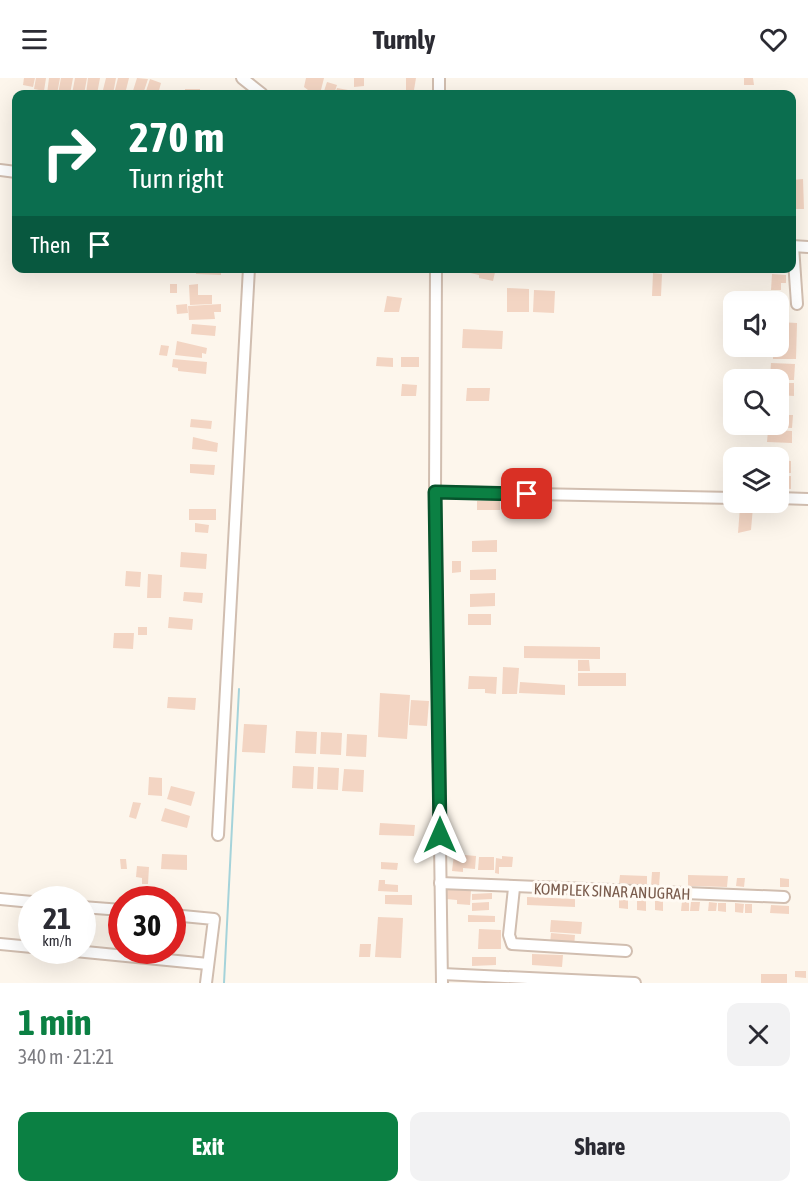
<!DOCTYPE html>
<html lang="en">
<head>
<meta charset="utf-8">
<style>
  :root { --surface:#fff; --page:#f2f2f3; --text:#2b2b33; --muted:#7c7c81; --accent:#0b8043 }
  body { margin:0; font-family:"Asap Condensed",sans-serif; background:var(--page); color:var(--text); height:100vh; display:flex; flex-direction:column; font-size:22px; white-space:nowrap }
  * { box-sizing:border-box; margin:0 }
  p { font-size:20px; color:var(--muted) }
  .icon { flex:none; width:33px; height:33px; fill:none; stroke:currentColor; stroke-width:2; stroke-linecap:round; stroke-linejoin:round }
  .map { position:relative; height:905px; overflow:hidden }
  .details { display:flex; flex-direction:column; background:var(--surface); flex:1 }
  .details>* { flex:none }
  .guide { position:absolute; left:12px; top:12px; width:784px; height:183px; border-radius:12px; box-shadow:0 6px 24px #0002; background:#0b6e4f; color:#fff; overflow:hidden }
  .buttons { position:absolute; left:723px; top:213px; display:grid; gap:12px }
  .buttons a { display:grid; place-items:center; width:66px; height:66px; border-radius:12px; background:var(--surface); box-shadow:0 6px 24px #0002; font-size:30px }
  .speed { position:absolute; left:18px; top:808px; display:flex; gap:12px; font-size:30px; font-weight:700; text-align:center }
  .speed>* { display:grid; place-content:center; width:78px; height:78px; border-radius:50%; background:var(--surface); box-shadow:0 6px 24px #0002; line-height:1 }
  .speed small { font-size:15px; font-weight:400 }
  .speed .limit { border:9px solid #d22; background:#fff; color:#111 }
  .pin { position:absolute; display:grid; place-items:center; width:51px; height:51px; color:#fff; margin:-26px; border-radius:12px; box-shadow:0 3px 9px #0006 }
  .me { position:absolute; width:66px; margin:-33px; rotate:0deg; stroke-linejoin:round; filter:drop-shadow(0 0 4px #0008) }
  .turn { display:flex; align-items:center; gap:21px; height:126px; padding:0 18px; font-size:27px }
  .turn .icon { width:78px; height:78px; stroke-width:2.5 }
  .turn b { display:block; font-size:42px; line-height:51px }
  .then { display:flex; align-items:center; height:57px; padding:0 18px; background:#0003; gap:12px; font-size:22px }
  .round { display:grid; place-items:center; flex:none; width:63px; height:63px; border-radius:12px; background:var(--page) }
  .head { display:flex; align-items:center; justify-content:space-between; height:102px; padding:0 18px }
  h1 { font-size:36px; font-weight:700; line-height:45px; color:var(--accent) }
  .action { display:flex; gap:12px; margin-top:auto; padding:12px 18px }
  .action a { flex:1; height:69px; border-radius:12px; background:var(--accent); color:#fff; font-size:24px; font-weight:700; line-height:69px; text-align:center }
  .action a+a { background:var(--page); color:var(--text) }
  header { display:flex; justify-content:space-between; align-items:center; height:78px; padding:0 18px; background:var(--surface); font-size:27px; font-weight:700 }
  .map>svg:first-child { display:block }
</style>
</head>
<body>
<header><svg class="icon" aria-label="menu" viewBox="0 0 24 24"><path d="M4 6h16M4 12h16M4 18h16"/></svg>Turnly<svg class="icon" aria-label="heart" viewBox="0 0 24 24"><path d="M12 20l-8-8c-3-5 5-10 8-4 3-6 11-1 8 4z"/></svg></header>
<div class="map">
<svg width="808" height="905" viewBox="0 0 808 905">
  <rect width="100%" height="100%" fill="#fdf6ec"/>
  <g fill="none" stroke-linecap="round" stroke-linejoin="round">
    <path stroke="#a5d3da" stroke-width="2" d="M224 905 239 611"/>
  </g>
  <g fill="#f3d5c3">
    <path d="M24 0H35L33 9 23 7Z"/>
    <path d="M36 0H46L44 13 34 11Z"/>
    <path d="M49 0H60L57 16H47Z"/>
    <path d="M61 0H73L70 16H58Z"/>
    <path d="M75 0H87L84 16H72Z"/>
    <path d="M88 0H100L97 16H86Z"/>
    <path d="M106 0H116L113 16H102Z"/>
    <path d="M118 0H129L125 16H114Z"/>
    <path d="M137 0 148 1 143 16H132Z"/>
    <path d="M306 0H324L320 16 308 12 307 16H300V12H308L304 9Z"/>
    <path d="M354 0H364V8L354 9Z"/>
    <path d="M406 0H416L414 12H406Z"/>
    <path d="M744 0H753L754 7H744Z"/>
    <path d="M150 1 161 5 158 16H145Z"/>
    <path d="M327 4 337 7 334 16H323Z"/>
    <path d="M337 10 348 12 347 16H335Z"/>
    <rect x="185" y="11" width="15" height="5"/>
    <path d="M803 101 804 131H792V102Z"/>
    <path d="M196 190H221V197L196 196Z"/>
    <path d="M467 190H496L493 203 479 200V197L466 194Z"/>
    <path d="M653 195 662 196 661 218H652Z"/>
    <path d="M772 196 786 197V205H781V212H771Z"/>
    <rect x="170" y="206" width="7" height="9"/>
    <path d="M198 206V217H212V226L190 227 189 207Z"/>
    <path d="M507 210 529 211V234H507Z"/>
    <path d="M534 212 555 213 554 235 533 234Z"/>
    <path d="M387 218 402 220 399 234H384Z"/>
    <path d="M187 226 188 235 177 236 176 227Z"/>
    <path d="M221 226V234H214L215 241 189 242 188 228Z"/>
    <path d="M778 244 797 245 796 281H773V268H778Z"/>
    <path d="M192 246 216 248 215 258 191 256Z"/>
    <path d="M463 251 503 253 502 271 462 270Z"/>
    <path d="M177 263 207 270 206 276 202 275V280L175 277Z"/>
    <path d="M161 267 169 268 167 278 159 277Z"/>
    <path d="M377 279 393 280V289L376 288Z"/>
    <rect x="401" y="279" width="18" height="10"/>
    <path d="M173 281 207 284 206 296 178 293V290L172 289Z"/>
    <path d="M771 285 795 286 794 302H770Z"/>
    <path d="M778 305H794V318L778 317Z"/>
    <path d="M402 306 417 307 416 318H401Z"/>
    <path d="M467 310H490L489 323H466Z"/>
    <path d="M778 337H793L792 350 768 349V346H778Z"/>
    <path d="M191 341 212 343 211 351 190 349Z"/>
    <path d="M768 352 792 353V365L767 364Z"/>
    <path d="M193 359 218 365 217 374 192 371Z"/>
    <path d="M778 382 791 383V395H778Z"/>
    <path d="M190 386 215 387 214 397 190 395Z"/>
    <path d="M778 398H791V411L778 410Z"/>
    <path d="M500 422V432H477V423Z"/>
    <path d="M740 429H753L751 452 738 455Z"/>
    <rect x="189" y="431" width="27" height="11"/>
    <path d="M195 445 209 447 208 455 195 454Z"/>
    <path d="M497 462V474H472V463Z"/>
    <path d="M181 474 207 476 206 491 180 489Z"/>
    <path d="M452 483H461V494L452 495Z"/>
    <path d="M496 491V502H470V492Z"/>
    <path d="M126 493 141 494 140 509 125 508Z"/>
    <path d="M148 496 162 497 161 520H147Z"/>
    <path d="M184 514 203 515 202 525 183 523Z"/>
    <path d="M495 515V528L470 529V516Z"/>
    <rect x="468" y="536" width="23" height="11"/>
    <path d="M169 539 193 541 192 552 168 550Z"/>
    <rect x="138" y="549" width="9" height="8"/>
    <path d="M114 555H134L133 571 113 570Z"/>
    <path d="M524 568 600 569V581L524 580Z"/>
    <path d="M578 582H589L590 593H578Z"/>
    <path d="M503 589 519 590 517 616H502Z"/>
    <rect x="578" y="595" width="48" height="13"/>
    <path d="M469 598 497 599 496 616 485 615V611H468Z"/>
    <path d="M520 604 565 607V617L519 615Z"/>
    <path d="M380 615 410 617 407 661 378 659Z"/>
    <path d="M168 619 196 620 195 632 167 630Z"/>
    <path d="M411 622 429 623 427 648 409 647Z"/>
    <path d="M244 646 267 647 265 675 242 674Z"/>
    <path d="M296 653 317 654 316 676 295 675Z"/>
    <path d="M321 654 342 655 341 677 320 676Z"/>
    <path d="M347 656 367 657 366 679 346 678Z"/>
    <path d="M293 688 314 689 313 711 292 710Z"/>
    <path d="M318 689 339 690 338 712 317 711Z"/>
    <path d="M344 691 364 692 363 714 342 713Z"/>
    <path d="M149 699 162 700V718L148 717Z"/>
    <path d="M171 708 195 714 191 728 167 721Z"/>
    <path d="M133 724 141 725 136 741 129 739Z"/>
    <path d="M165 730 190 738 187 750 161 743Z"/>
    <path d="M380 745 415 747 414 758 379 757Z"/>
    <path d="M162 776 187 777V792L161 791Z"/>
    <path d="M454 776 476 778 475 791 463 790V794L452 793Z"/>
    <path d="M502 778 513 779 512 789H499V796L495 795 496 780 502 781Z"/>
    <path d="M479 779H494V792H478Z"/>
    <path d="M120 781H126L127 791H121Z"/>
    <path d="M381 784 398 785 397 792 381 791Z"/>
    <path d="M137 788 149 789 148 806H142V800L136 799Z"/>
    <path d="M652 794H660L659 809 651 808Z"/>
    <path d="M620 797 647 798V807L619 805Z"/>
    <path d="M688 797 728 798 727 809 688 808Z"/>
    <path d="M737 800H745L744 809 736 808Z"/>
    <path d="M780 800 789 801V809H780Z"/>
    <path d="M379 802H385V806L398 807V814L378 813Z"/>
    <path d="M447 811 471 812 470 827 457 826V822L446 821Z"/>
    <path d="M492 815V821L472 822V816Z"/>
    <path d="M385 817H412V827L385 826Z"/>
    <path d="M527 819 575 821V829L527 827Z"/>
    <path d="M619 822H628V831L619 830Z"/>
    <path d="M637 822H646V833L637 832Z"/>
    <path d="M655 823H663V833L655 832Z"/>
    <path d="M682 823 689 824V833H681Z"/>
    <path d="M489 824V832L472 833V825Z"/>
    <path d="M691 824H700L699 833H690Z"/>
    <path d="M709 824 717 825 716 833H708Z"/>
    <path d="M718 825H726V834L718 833Z"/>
    <path d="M735 825 744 826 743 835 735 834Z"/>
    <rect x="745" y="826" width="7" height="9"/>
    <path d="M771 827 789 828V836L770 835Z"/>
    <path d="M468 837 495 838V844H468Z"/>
    <path d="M378 839 403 840 401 880 375 879Z"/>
    <path d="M551 842 582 844 581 856 550 854Z"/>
    <path d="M479 851 501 852V871H478Z"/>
    <path d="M551 855 575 857 574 869 550 867Z"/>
    <path d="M360 866H371L370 879H359Z"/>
    <path d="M532 876 563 877 562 889 532 887Z"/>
    <path d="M472 879H496V887L472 888Z"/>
    <path d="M795 893H806V900L795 899Z"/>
    <rect x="761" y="896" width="26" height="9"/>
  </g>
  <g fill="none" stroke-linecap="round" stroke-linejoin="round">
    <g stroke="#d1beb0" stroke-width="14">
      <g id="minor">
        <path d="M242 0 262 16"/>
        <path d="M439 0V16"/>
        <path d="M0 92 16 94"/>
        <path d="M792 168 808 169"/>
        <path d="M793 168 797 226"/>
        <path d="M436 190 435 414 442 905"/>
        <path d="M435 414 734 420"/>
        <path d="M778 420 808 421"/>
        <path d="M218 757 249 190"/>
        <path d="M440 805 784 819"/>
        <path d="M514 810 509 857 512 866 626 873"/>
        <path d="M0 821 32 824"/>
        <path d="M82 829 122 832"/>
        <path d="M172 837 214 841 206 905"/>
        <path d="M0 866 32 869"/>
        <path d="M75 873 208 886"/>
        <path d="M442 896 635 905"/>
      </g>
    </g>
    <use href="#minor" stroke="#fff" stroke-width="10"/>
  </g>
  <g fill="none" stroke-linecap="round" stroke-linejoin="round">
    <g stroke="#07532c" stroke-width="15">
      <path id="route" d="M440 757 435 414 527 416"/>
    </g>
    <use href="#route" stroke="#0b8043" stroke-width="10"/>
  </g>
  <g text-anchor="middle" stroke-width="6" stroke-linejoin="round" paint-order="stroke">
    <g font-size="16" fill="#7a5c4d" stroke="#fffaf3">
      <text transform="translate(612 813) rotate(2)" y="6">KOMPLEK SINAR ANUGRAH</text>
    </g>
  </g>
</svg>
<div class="buttons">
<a><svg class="icon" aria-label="sound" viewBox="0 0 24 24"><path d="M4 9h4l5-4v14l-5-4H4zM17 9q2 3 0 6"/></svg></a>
<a><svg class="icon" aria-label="search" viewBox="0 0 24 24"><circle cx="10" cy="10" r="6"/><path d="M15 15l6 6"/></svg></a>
<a><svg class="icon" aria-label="layers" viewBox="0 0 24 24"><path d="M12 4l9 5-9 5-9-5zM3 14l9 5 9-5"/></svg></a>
</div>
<div class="speed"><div>21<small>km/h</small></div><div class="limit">30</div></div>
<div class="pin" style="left:527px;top:416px;background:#d93025"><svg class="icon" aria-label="arrive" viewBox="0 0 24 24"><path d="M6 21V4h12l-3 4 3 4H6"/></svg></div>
<svg class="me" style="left:440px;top:757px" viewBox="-20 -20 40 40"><path d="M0-17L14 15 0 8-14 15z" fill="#0b8043" stroke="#fff" stroke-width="4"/></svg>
<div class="guide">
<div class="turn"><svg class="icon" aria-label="right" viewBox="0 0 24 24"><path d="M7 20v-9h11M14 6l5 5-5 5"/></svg><div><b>270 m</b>Turn right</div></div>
<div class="then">Then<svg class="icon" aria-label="arrive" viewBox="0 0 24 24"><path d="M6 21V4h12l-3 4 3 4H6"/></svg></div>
</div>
</div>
<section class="details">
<div class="head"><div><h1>1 min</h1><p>340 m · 21:21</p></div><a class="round"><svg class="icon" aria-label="close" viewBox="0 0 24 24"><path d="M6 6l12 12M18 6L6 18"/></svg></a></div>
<div class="action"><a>Exit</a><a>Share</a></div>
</section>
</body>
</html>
